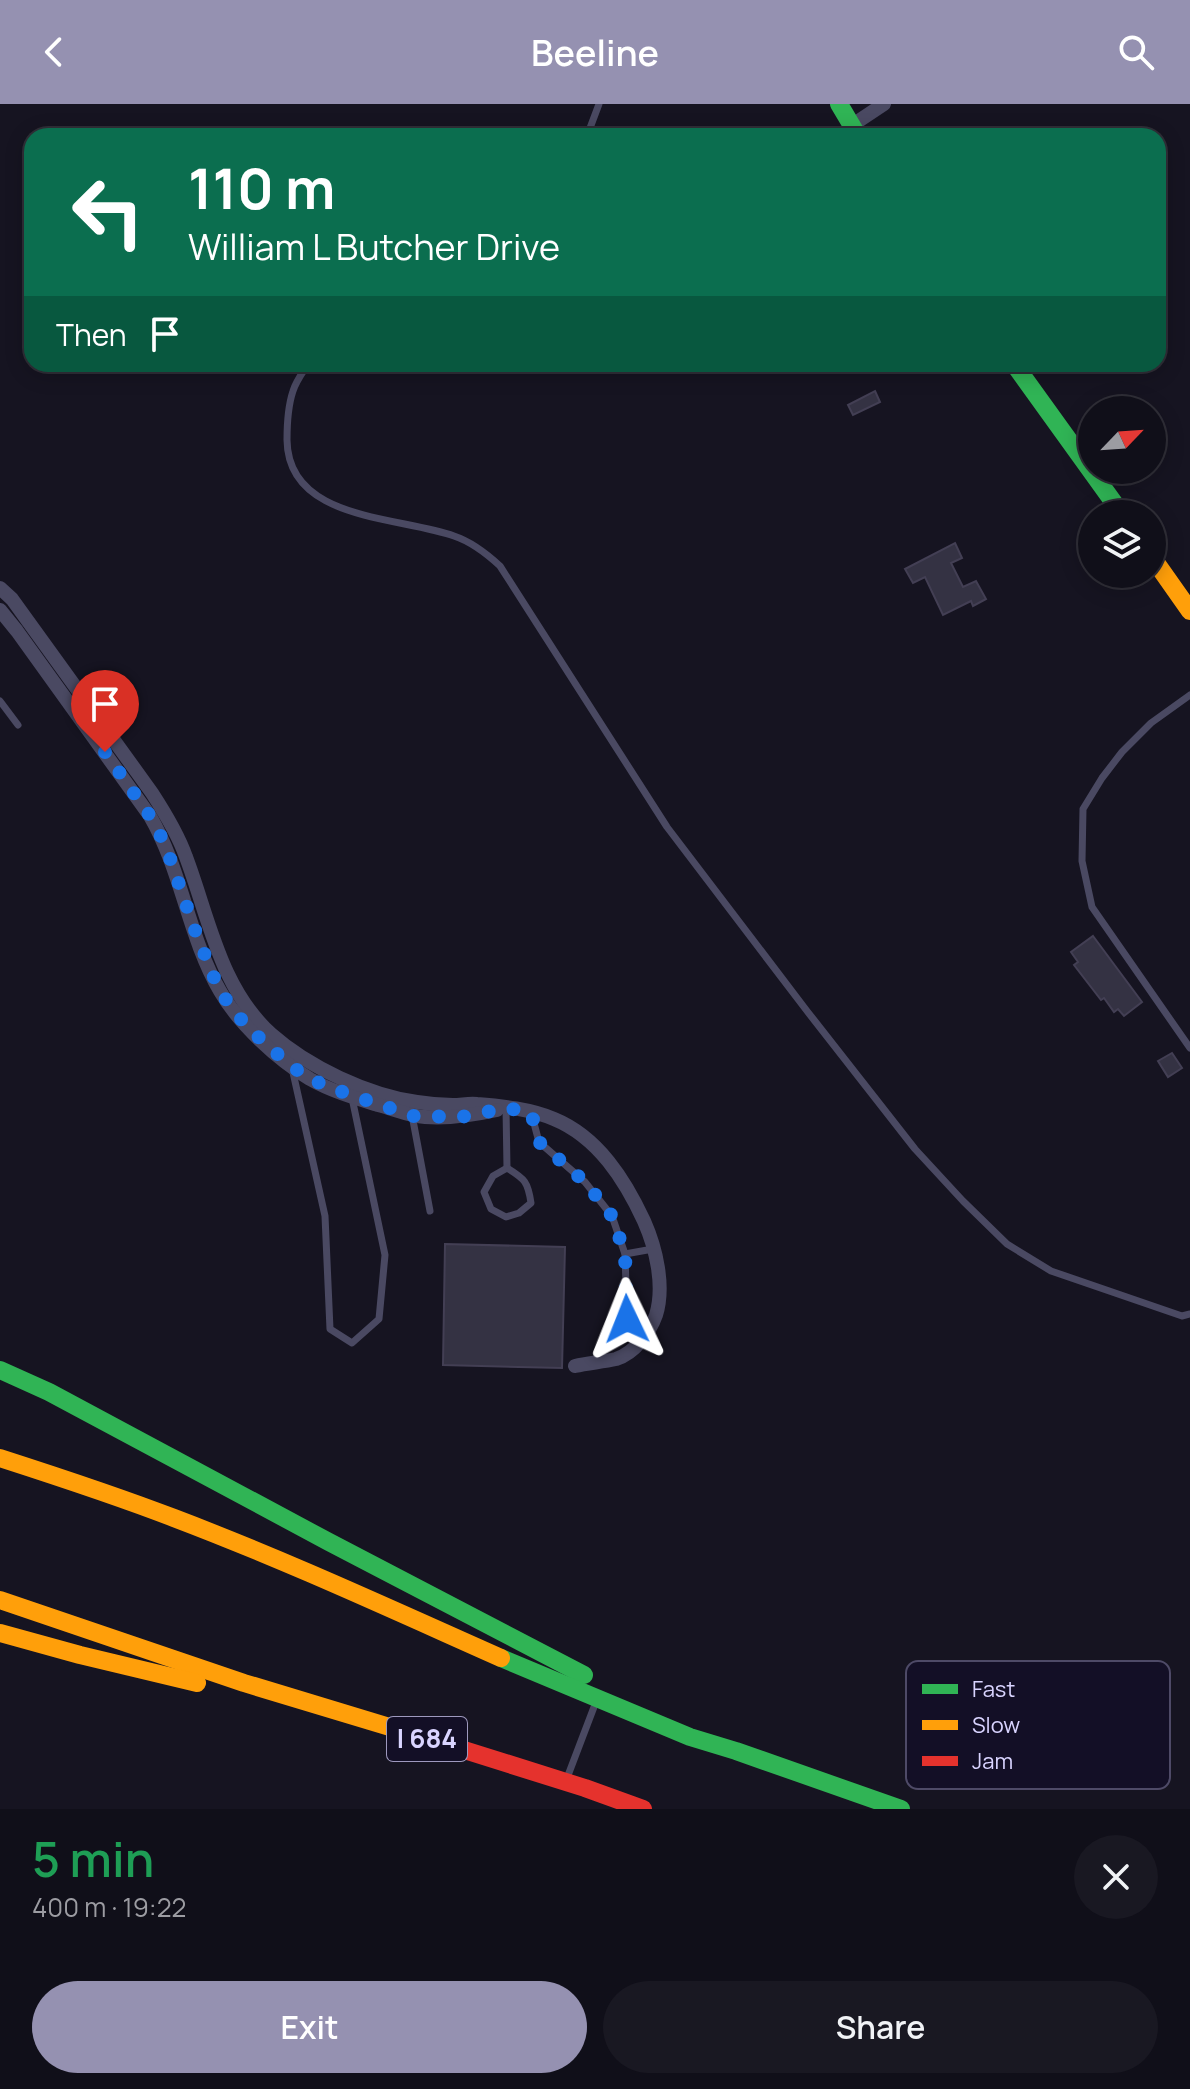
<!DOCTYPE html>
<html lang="en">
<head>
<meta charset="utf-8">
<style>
  :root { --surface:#100f19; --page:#191822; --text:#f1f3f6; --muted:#9c9ca2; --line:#302f38; --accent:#9591b1 }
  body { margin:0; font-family:Manrope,sans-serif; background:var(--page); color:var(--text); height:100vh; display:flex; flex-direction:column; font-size:30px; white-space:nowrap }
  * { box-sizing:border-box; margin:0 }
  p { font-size:26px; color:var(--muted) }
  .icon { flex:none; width:44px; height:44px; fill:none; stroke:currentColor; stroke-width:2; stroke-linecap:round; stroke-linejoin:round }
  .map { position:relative; height:1705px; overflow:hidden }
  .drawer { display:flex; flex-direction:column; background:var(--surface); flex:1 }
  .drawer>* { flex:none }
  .guide { position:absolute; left:24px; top:24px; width:1142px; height:244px; border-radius:24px; box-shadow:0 4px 20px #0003,0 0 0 2px var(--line); background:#0b6e4f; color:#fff; overflow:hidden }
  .needle { width:52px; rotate:65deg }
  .buttons { position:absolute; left:1078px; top:292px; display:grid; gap:16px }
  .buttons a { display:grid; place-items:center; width:88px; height:88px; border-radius:50%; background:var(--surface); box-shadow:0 4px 20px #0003,0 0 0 2px var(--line); font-size:40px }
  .pin { position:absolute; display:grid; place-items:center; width:68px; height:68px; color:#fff; margin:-82px -34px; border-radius:50% 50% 50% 0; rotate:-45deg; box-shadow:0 0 8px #0007 }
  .pin .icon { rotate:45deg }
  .me { position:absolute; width:88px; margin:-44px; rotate:358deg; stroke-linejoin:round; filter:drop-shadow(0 0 6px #0008) }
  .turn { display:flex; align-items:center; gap:28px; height:168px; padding:0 32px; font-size:36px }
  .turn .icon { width:104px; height:104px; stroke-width:2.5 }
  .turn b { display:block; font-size:56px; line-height:68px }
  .then { display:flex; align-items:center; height:76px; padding:0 32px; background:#0003; gap:16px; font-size:30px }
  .round { display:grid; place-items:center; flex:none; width:84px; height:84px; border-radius:42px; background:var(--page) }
  .headline { display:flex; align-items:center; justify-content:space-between; height:136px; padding:0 32px }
  h1 { font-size:48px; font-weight:600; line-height:60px; color:#1e9e55 }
  .cta { display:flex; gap:16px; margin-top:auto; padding:16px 32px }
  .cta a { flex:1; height:92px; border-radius:48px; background:var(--accent); color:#fff; font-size:32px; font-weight:600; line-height:92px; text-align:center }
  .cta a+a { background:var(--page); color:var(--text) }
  header { display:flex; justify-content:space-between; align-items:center; height:104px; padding:0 32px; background:var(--accent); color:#fff; font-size:36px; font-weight:600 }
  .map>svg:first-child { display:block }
</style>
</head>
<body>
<header><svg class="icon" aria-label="back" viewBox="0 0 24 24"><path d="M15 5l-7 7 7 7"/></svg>Beeline<svg class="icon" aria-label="search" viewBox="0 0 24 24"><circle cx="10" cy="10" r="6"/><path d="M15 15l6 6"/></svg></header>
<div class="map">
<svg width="1190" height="1705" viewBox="0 0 1190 1705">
  <rect width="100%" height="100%" fill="#161421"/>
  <g fill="#343243" stroke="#433f54" stroke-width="2">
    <path d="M875 287 880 298 853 311 848 301Z"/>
    <path d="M955 439 962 454 951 459 963 483 976 477 986 495 973 502 971 497 943 511 925 473 913 479 905 465Z"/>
    <path d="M1093 832 1142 898 1124 912 1118 905 1114 908 1104 894 1101 896 1074 861 1078 858 1071 848Z"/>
    <path d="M1172 949 1182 964 1168 973 1158 957Z"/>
    <path d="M445 1140 565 1143 562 1264 443 1261Z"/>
  </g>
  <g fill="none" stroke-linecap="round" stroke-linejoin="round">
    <g stroke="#4a4962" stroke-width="7">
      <path d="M587 32 599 0"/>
      <path d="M308 260C303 268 296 277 293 287 288 302 287 320 287 336 288 417 398 412 454 432 472 438 486 449 500 462L667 723 807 907 915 1045 963 1097 1007 1140 1051 1167 1182 1212 1190 1210"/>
      <path d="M1190 591 1151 619 1122 648 1102 674 1083 705 1082 757 1092 803 1190 944"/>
      <path d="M0 597 18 621"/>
      <path d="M292 964 325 1112 330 1225 352 1239 379 1215 385 1151 352 994"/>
      <path d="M506 1004 507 1064"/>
      <path d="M531 1008 539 1038 585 1078 612 1112 625 1150 627 1215"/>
      <path d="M412 1011 430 1107"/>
      <path d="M507 1064C525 1075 528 1078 531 1099L519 1109 506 1113 491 1105 484 1088 493 1072Z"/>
      <path d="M625 1150 653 1145"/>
      <path d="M567 1674 594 1603"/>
    </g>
    <g stroke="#4a4962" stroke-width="14">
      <path d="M851 22 884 0"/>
      <path d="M0 484 12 495 152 689C165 709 178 730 186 753 209 814 220 884 271 930 308 963 368 991 417 998 429 1000 442 1001 453 1001 461 1001 469 999 477 1000 502 1002 531 1005 554 1015 598 1033 625 1076 644 1117 656 1144 665 1182 656 1211 650 1228 635 1249 616 1255 603 1258 588 1259 575 1262"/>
      <path d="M0 506 17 527 150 712C182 767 188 832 220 887 239 920 277 955 310 975 331 987 355 994 378 1001 394 1005 409 1012 425 1013 450 1015 474 1011 497 1006"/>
    </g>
    <g stroke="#30b455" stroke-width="18">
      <path d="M839 0 858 32"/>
      <path d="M1014 260 1122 410"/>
      <path d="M0 1266 49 1288 329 1438 584 1571"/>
      <path d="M501 1554 690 1633 736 1647 901 1705"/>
    </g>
    <g stroke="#ff9f0a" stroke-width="18">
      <path d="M1152 453 1190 507"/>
      <path d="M0 1354C59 1373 117 1392 174 1414 285 1456 393 1506 501 1554"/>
      <path d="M0 1496 244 1579 426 1634"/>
      <path d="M0 1529 80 1551 197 1579"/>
    </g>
    <path stroke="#e5322d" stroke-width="18" d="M426 1634 585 1684 643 1705"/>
  </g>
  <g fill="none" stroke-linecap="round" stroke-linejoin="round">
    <path stroke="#1a73e8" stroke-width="14" stroke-dasharray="0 25.2" d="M105 648 150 712 165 740 196 829 219 886 237 911 256 931 291 962 311 975 328 983 413 1012 461 1013 506 1004 531 1008 539 1038 585 1078 612 1112 625 1150 627 1215"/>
  </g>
  <g text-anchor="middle" stroke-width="8" stroke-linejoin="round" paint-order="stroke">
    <rect fill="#130f26" stroke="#9e99be" stroke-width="2" x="387" y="1613" width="80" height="44" rx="6"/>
    <g font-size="26" font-weight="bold" fill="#d9d4ff">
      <text x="427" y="1644">I 684</text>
    </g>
  </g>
  <rect x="906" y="1557" width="264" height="128" rx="12" fill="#130f26" stroke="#4e4a67" stroke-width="2"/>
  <rect x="922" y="1580" width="36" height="10" fill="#30b455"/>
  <rect x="922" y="1616" width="36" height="10" fill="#ff9f0a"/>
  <rect x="922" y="1652" width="36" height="10" fill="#e5322d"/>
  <g font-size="22" fill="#d9d4ff">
    <text x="972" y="1593">Fast</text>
    <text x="972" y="1629">Slow</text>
    <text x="972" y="1665">Jam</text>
  </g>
</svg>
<div class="buttons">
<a><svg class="needle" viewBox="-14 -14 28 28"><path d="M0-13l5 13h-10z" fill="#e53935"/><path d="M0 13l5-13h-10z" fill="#9c9ca2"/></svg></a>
<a><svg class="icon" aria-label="layers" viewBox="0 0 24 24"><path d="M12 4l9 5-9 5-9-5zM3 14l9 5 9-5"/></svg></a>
</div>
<div class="pin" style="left:105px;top:648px;background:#d93025"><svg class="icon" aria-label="arrive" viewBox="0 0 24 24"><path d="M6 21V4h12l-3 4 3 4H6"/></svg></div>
<svg class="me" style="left:627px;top:1215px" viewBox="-20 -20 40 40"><path d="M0-17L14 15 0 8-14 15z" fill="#1a73e8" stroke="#fff" stroke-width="4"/></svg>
<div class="guide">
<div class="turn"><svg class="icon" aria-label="left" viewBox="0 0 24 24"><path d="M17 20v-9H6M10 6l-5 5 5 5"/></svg><div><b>110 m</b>William L Butcher Drive</div></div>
<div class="then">Then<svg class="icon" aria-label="arrive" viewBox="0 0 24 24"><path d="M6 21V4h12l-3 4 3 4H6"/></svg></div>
</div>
</div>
<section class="drawer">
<div class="headline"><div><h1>5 min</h1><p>400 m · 19:22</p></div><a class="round"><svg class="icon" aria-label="close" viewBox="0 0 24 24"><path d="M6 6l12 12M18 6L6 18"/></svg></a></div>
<div class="cta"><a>Exit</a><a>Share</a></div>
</section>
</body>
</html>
